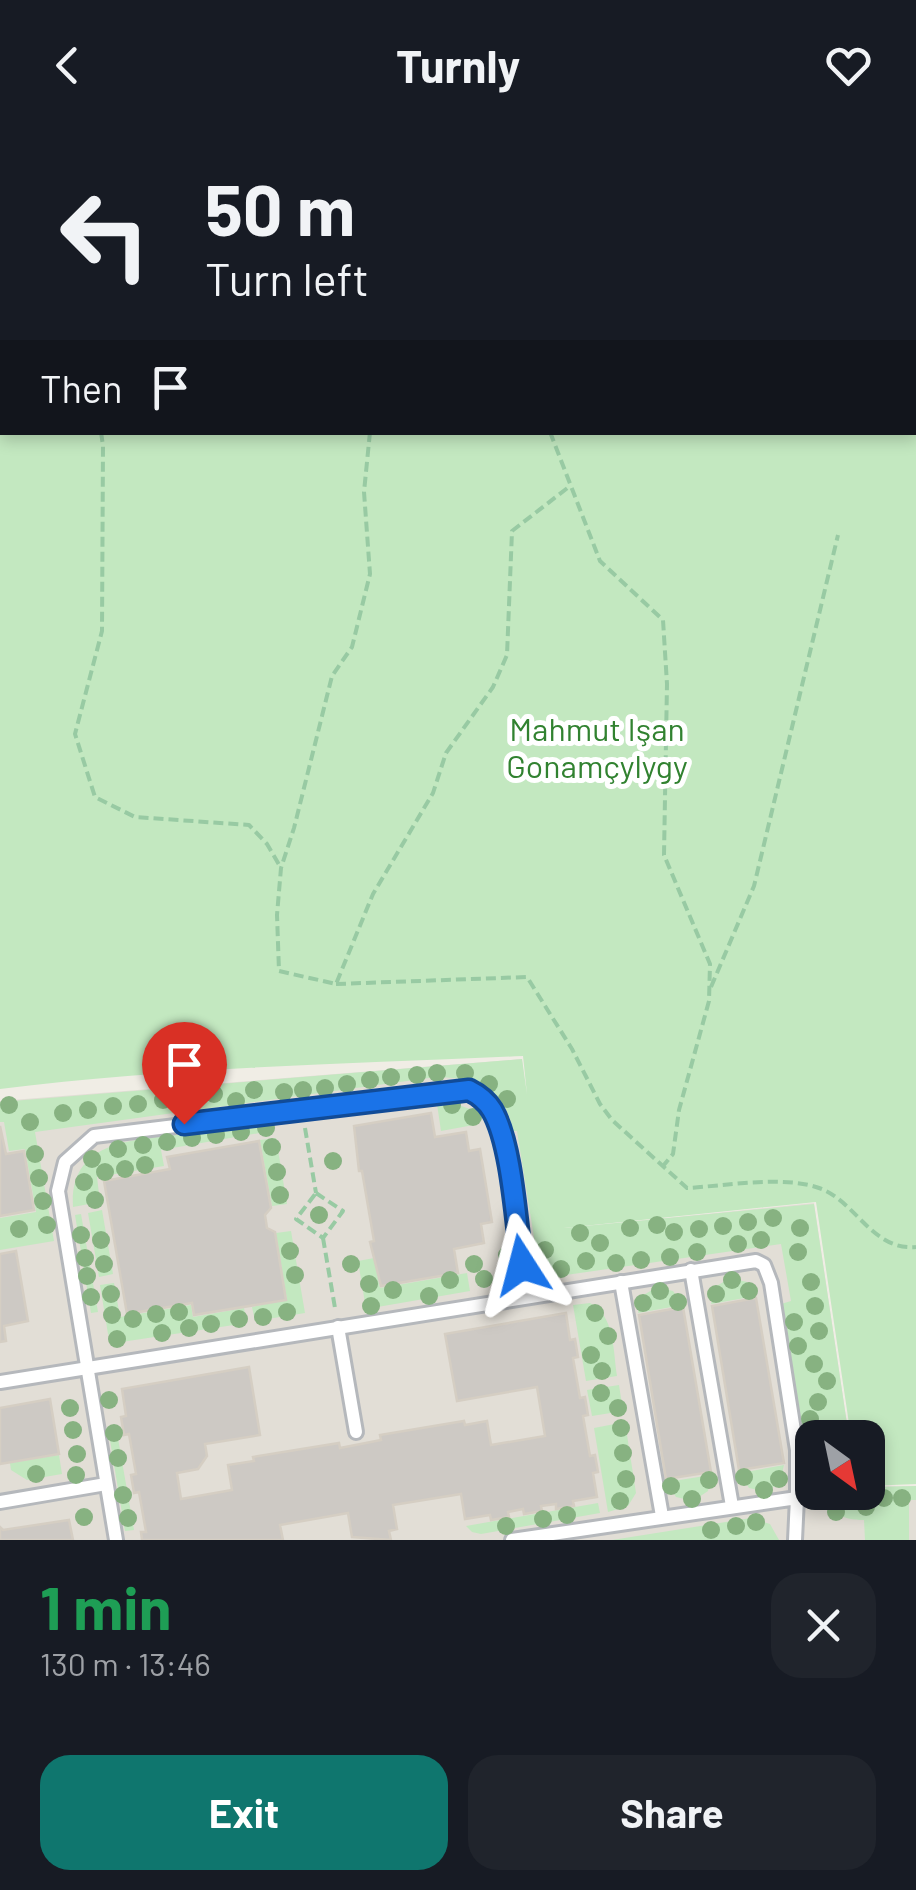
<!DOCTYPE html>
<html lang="en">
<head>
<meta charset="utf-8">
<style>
  :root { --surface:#171b24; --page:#20242c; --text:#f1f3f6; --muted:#9ea1a6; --accent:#0f766e }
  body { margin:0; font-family:Barlow,sans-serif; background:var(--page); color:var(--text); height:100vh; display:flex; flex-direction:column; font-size:38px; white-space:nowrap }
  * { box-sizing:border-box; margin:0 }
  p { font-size:32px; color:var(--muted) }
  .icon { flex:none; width:55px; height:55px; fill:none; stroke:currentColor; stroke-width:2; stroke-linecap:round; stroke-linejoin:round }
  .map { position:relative; height:1410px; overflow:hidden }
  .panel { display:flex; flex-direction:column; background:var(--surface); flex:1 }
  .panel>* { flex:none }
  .hud { position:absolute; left:0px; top:0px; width:918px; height:305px; box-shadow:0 5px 15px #0003; background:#171b24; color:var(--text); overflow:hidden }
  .needle { width:65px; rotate:147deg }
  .controls { position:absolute; left:795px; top:1290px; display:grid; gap:20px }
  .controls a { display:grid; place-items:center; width:90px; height:90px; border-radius:20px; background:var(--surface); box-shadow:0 5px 15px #0003; font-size:50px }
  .pin { position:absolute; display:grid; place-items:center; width:85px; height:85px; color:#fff; margin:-102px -42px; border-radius:50% 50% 50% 0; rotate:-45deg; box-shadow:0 0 10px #0007 }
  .pin .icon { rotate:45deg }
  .me { position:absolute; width:110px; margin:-55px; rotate:351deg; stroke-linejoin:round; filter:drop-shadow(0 0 8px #0008) }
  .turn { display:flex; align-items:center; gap:35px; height:210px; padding:0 40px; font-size:45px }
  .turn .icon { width:130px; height:130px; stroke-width:2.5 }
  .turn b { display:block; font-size:70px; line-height:85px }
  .then { display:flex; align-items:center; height:95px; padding:0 40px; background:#0003; gap:20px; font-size:38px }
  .round { display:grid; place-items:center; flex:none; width:105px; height:105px; border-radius:30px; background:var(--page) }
  .overview { display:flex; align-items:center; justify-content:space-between; height:170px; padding:0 40px }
  h1 { font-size:60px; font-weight:700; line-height:75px; color:#1e9e55 }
  .cta { display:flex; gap:20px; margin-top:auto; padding:20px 40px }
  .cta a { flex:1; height:115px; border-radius:30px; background:var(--accent); color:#fff; font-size:40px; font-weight:700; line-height:115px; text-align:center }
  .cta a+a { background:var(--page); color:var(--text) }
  header { display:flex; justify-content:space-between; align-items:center; height:130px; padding:0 40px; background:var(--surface); font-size:45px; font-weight:700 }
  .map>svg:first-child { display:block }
</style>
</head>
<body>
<header><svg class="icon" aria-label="back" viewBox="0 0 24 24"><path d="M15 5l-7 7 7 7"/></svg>Turnly<svg class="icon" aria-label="heart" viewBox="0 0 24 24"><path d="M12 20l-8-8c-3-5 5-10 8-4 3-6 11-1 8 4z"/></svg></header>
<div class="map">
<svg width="916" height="1410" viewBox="0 0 916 1410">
  <rect width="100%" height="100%" fill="#f0ede5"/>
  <path fill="#e2ded6" d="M522 929 540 1101 814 1073 849 1307 812 1308V1362H868V1357L916 1356V1410H0V971Z"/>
  <g fill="#c3e8c0" fill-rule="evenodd">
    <path d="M0 0H916V1354L868 1356V1308L851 1307 816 1072 564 1098 814 1074 849 1307 812 1308V1359L781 1174 791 1171 781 1114 566 1145C550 1145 540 1135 536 1120L517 1001H513C505 956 469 945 429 948L35 1002 54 1111 0 1120V1088L36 1082 25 1019 9 1021 4 992H0V972L522 929 527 964 523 926C349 934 173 937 0 959ZM2 2H915V302H2Z"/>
    <path d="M453 973 470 979 479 994 441 1001 437 974Z"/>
    <path d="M269 992 271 1001 161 1020 164 1036 97 1047 100 1072 73 1077C69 1010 134 1010 183 1004 211 1000 240 996 269 992Z"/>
    <path d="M276 1008 287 1074 272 1076 260 1010Z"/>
    <path d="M102 1080 113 1144 99 1147 88 1083Z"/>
    <path d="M81 1084 98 1182 91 1183 75 1085Z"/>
    <path d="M291 1101 305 1183 255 1191 252 1177 287 1170 276 1103Z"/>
    <path d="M374 1128 380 1158 467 1143 470 1161 366 1179 358 1131Z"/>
    <path d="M730 1148 747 1152 756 1166 711 1174 715 1157Z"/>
    <path d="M114 1153 120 1187 191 1175 193 1187 244 1178 247 1193 115 1213 108 1204 100 1155Z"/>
    <path d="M657 1157 673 1161 683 1175 638 1183 642 1166Z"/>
    <path d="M590 1173C615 1186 613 1220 617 1246L586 1251 573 1175Z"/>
    <path d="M619 1255 623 1281 592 1286 587 1260Z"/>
    <path d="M625 1292 636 1363 628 1376 608 1382 594 1298Z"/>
    <path d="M116 1297 134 1400 125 1401 108 1298Z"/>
    <path d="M59 1325 62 1344 27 1350 11 1340 10 1333Z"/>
    <path d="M784 1335 780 1352 766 1362 749 1358 740 1343Z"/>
    <path d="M711 1345 708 1361 693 1371 676 1367 667 1352Z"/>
    <path d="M916 1356V1370H909V1410H865L864 1390C842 1390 826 1382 814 1363L868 1362V1357Z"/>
    <path d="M598 1373 600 1383 481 1404 472 1402 466 1396Z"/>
    <path d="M751 1388 770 1394 779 1410H612Z"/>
  </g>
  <g fill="#cdc9c4" stroke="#d5cec3" stroke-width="2.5">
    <path d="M431 983 435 1007 466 1002 469 1021 480 1019 492 1092 481 1094 484 1113 454 1119 458 1143 381 1156 370 1112 374 1111 362 1041H359L354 996Z"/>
    <path d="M0 996 6 1024 24 1021 34 1080 0 1086Z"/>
    <path d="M259 1011 271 1078 265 1085 267 1098 275 1102 286 1170 194 1185 192 1173 127 1184 104 1051 170 1039 167 1027Z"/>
    <path d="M16 1121 28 1191 4 1196 6 1211 0 1212V1124Z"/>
    <path d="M756 1168 784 1333 739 1340 712 1176Z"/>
    <path d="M683 1177 711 1342 666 1349 639 1185Z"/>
    <path d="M566 1183 570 1210 575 1209 578 1227 573 1228 580 1268 585 1267 588 1285 583 1286 590 1326 595 1325 598 1342 593 1343 597 1367 573 1371 574 1376 556 1379V1374L541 1376 542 1381 524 1384 523 1379 508 1382 509 1387 491 1390 490 1385 465 1389 461 1364 393 1375 397 1399 389 1401 391 1410 352 1407 348 1383 280 1395 283 1410H142L141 1402H146L139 1362 134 1363 131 1345 136 1344 129 1304 124 1305 121 1287 126 1286 122 1259 249 1237 260 1305 205 1314 207 1326 198 1339 177 1343 181 1369 232 1360 228 1335 254 1331 253 1327 339 1313 340 1318 381 1310 380 1305 464 1291 465 1295 487 1291 491 1315 545 1306 537 1257 457 1271 445 1204Z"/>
    <path d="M50 1269 59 1324 0 1334V1278Z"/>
    <path d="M69 1390 73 1410H0V1397L3 1400Z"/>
  </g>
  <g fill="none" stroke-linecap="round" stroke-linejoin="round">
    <g stroke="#b5b8bc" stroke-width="18">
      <g id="lane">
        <path d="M691 1140 732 1376"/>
        <path d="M621 1152 662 1386"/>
        <path d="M338 1197 356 1302"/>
        <path d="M0 1252 756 1131 764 1135 771 1153 797 1320V1368"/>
        <path d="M0 1372 106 1354"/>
        <path d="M116 1410 58 1061 65 1032 94 1006 469 960 481 966 491 976 502 1005 527 1167"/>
        <path d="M512 1410 797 1368 795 1410"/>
      </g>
    </g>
    <g stroke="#98caa3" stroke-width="4" stroke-dasharray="10 5" stroke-linecap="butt">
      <path d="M493 0 494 2"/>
      <path d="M871 0V2"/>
      <path d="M41 2V0"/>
      <path d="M915 31H916"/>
      <path d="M0 61 2 59"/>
      <path d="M101 302 103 316 102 501 75 604 95 667 135 687 249 695 267 714 281 738"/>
      <path d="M370 302 364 362 370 444 352 517 332 546 294 698 281 738 277 785 279 841 336 854 373 764 433 663 446 623 493 557 507 525 512 401 570 356"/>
      <path d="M550 302 600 431 663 490 667 554 664 725 710 834 709 871 679 980 673 1024 663 1036"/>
      <path d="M336 854 527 847 572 919 600 974 612 990 687 1058C725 1056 783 1045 819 1058 856 1071 872 1121 916 1117"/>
      <path d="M711 857 754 756 838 405"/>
      <path d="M305 998 316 1063"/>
      <path d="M316 1063 343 1081 323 1108 296 1089Z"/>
      <path d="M323 1108 335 1178"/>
    </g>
    <use href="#lane" stroke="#fff" stroke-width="12"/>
  </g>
  <g fill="#87b281">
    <circle cx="437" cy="943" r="9"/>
    <circle cx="465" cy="943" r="9"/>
    <circle cx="417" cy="945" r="9"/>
    <circle cx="391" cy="947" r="9"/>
    <circle cx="370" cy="950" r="9"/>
    <circle cx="347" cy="954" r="9"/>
    <circle cx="489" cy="954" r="9"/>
    <circle cx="325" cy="958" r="9"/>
    <circle cx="254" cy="960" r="9"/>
    <circle cx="303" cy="960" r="9"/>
    <circle cx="284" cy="962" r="9"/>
    <circle cx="214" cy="964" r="9"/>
    <circle cx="188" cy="967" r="9"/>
    <circle cx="507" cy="969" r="9"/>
    <circle cx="163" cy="970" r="9"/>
    <circle cx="236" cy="971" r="9"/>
    <circle cx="138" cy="974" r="9"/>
    <circle cx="9" cy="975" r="9"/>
    <circle cx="452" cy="975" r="9"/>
    <circle cx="113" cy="976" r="9"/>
    <circle cx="88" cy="980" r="9"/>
    <circle cx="63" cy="983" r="9"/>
    <circle cx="473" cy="987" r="9"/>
    <circle cx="30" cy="992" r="9"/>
    <circle cx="266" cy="998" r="9"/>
    <circle cx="241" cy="1002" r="9"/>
    <circle cx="216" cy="1005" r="9"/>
    <circle cx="192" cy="1008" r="9"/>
    <circle cx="167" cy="1012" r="9"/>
    <circle cx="143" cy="1015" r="9"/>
    <circle cx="272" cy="1017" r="9"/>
    <circle cx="118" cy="1019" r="9"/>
    <circle cx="35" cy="1024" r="9"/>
    <circle cx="92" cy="1029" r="9"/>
    <circle cx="333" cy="1031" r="9"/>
    <circle cx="145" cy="1035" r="9"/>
    <circle cx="125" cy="1039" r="9"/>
    <circle cx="105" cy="1042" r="9"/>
    <circle cx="277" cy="1042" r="9"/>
    <circle cx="39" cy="1048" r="9"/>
    <circle cx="84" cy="1052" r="9"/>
    <circle cx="280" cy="1065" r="9"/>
    <circle cx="95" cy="1070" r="9"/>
    <circle cx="43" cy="1071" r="9"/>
    <circle cx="319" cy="1085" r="9"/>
    <circle cx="773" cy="1088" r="9"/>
    <circle cx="748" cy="1092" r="9"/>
    <circle cx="47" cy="1095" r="9"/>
    <circle cx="657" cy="1095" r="9"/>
    <circle cx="723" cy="1096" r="9"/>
    <circle cx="630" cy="1098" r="9"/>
    <circle cx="800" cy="1098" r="9"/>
    <circle cx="19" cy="1099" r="9"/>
    <circle cx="699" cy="1099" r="9"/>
    <circle cx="674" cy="1102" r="9"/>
    <circle cx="580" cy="1103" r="9"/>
    <circle cx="81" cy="1105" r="9"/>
    <circle cx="101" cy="1110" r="9"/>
    <circle cx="761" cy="1110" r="9"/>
    <circle cx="600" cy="1113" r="9"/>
    <circle cx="738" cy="1114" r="9"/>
    <circle cx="545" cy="1120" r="9"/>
    <circle cx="290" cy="1121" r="9"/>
    <circle cx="697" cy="1122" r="9"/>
    <circle cx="798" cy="1122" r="9"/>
    <circle cx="507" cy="1125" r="9"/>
    <circle cx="670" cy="1127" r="9"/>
    <circle cx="85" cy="1128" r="9"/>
    <circle cx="641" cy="1130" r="9"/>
    <circle cx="586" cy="1131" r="9"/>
    <circle cx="616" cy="1133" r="9"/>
    <circle cx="104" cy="1134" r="9"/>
    <circle cx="351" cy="1134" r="9"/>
    <circle cx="474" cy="1134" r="9"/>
    <circle cx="561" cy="1139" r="9"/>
    <circle cx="295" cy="1145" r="9"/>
    <circle cx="87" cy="1146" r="9"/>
    <circle cx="506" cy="1146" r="9"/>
    <circle cx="484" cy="1149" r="9"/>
    <circle cx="450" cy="1150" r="9"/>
    <circle cx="732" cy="1150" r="9"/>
    <circle cx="811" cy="1152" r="9"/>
    <circle cx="369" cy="1154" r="9"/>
    <circle cx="393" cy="1160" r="9"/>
    <circle cx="660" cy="1161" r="9"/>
    <circle cx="749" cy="1161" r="9"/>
    <circle cx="111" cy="1164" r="9"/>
    <circle cx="716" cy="1164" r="9"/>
    <circle cx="429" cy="1166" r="9"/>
    <circle cx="91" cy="1167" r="9"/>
    <circle cx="678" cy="1172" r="9"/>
    <circle cx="643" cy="1173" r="9"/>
    <circle cx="371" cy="1176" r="9"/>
    <circle cx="815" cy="1176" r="9"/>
    <circle cx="179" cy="1182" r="9"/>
    <circle cx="287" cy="1182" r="9"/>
    <circle cx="595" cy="1183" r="9"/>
    <circle cx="156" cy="1184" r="9"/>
    <circle cx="112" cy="1185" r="9"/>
    <circle cx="263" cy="1187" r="9"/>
    <circle cx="133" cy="1189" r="9"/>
    <circle cx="239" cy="1189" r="9"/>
    <circle cx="794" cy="1192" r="9"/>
    <circle cx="211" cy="1194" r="9"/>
    <circle cx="189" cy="1198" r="9"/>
    <circle cx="819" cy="1201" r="9"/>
    <circle cx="162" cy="1203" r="9"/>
    <circle cx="608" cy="1206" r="9"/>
    <circle cx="117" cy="1209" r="9"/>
    <circle cx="798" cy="1216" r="9"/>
    <circle cx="591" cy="1225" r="9"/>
    <circle cx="814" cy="1234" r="9"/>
    <circle cx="602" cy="1241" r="9"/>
    <circle cx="827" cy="1251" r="9"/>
    <circle cx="601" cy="1263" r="9"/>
    <circle cx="109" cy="1270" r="9"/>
    <circle cx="818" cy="1272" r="9"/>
    <circle cx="70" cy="1278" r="9"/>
    <circle cx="618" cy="1278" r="9"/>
    <circle cx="810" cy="1289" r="9"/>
    <circle cx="621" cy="1298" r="9"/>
    <circle cx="73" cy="1300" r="9"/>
    <circle cx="114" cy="1303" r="9"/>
    <circle cx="623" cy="1323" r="9"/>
    <circle cx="77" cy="1324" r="9"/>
    <circle cx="118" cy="1328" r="9"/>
    <circle cx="36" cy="1344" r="9"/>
    <circle cx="76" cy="1345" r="9"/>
    <circle cx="744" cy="1347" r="9"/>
    <circle cx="626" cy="1349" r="9"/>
    <circle cx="779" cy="1349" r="9"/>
    <circle cx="709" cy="1350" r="9"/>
    <circle cx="671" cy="1356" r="9"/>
    <circle cx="764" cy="1360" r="9"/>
    <circle cx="123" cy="1365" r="9"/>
    <circle cx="884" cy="1368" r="9"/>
    <circle cx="902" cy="1368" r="9"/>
    <circle cx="692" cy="1369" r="9"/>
    <circle cx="620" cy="1371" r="9"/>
    <circle cx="866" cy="1377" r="9"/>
    <circle cx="836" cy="1382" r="9"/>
    <circle cx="567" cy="1385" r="9"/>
    <circle cx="84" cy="1387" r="9"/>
    <circle cx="128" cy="1388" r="9"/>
    <circle cx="543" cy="1389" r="9"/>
    <circle cx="756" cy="1392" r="9"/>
    <circle cx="506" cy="1396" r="9"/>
    <circle cx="736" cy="1396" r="9"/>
    <circle cx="711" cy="1400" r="9"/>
  </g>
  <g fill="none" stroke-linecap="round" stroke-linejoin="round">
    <g stroke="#114b97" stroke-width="25">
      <path id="route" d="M184 994 469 960C479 965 486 970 492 980 512 1014 516 1093 522 1135"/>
    </g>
    <use href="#route" stroke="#1a73e8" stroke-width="18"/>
  </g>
  <g text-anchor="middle" stroke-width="10" stroke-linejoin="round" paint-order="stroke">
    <g font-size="32" fill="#318230" stroke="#fff">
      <text x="597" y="611">Mahmut Işan<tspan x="597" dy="37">Gonamçylygy</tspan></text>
    </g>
  </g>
</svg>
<div class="controls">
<a><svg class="needle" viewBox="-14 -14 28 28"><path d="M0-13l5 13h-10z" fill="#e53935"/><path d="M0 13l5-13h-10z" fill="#9ea1a6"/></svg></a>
</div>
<div class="pin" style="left:184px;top:994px;background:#d93025"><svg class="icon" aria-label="arrive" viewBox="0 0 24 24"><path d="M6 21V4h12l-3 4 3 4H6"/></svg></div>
<svg class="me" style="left:522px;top:1135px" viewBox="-20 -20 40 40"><path d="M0-17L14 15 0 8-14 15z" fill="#1a73e8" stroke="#fff" stroke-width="4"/></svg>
<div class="hud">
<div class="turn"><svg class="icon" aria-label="left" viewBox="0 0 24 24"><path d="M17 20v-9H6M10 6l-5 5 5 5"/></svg><div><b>50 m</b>Turn left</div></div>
<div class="then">Then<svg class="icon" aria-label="arrive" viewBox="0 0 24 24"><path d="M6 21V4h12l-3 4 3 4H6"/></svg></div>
</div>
</div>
<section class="panel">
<div class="overview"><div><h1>1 min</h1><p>130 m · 13:46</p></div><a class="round"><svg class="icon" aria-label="close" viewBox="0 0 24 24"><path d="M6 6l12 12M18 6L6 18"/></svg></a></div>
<div class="cta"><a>Exit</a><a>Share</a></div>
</section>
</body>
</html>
